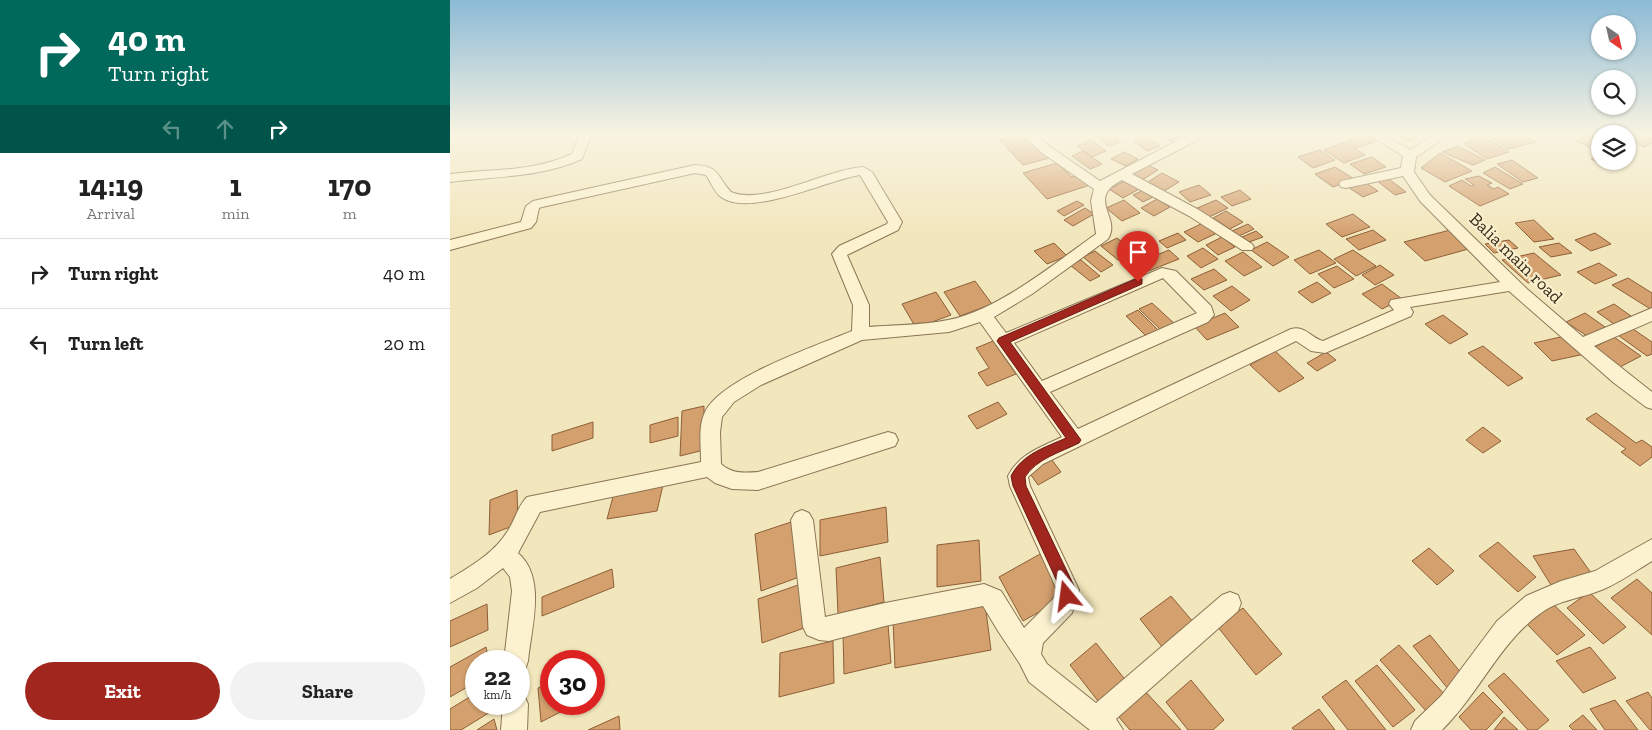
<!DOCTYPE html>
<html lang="en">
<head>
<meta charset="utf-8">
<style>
  :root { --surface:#fff; --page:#f2f2f2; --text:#222; --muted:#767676; --line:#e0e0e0; --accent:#a0261e }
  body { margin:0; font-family:"Zilla Slab",serif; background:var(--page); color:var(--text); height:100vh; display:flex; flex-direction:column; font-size:19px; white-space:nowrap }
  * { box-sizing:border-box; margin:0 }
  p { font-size:16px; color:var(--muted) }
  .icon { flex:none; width:28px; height:28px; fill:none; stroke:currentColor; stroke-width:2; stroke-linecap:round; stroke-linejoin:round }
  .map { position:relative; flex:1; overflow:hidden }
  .drawer { display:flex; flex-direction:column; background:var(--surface); width:450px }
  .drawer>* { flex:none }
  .guide { background:#00695c; color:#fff; overflow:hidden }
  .needle { width:32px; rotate:146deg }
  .tools { position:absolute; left:1141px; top:15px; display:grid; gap:10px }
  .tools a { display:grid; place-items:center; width:45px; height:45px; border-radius:50%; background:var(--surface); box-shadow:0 1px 4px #0004; font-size:25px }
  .speed { position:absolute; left:15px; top:650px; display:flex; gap:10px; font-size:25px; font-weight:700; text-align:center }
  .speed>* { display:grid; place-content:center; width:65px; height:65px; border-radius:50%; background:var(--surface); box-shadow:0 1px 4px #0004; line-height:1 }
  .speed small { font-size:12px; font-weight:400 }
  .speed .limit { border:8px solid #d22; background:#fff; color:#111 }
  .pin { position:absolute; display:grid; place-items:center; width:42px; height:42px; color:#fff; margin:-51px -21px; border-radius:50% 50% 50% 0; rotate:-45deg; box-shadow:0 0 5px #0007 }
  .pin .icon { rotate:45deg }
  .me { position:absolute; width:55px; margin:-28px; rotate:344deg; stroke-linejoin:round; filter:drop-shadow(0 0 4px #0008) }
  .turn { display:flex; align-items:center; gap:18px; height:105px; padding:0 25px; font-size:22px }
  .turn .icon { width:65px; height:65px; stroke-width:2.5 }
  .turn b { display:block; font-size:35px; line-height:42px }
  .lanes { display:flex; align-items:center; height:48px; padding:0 25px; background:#0003; justify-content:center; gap:25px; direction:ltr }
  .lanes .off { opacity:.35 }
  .eta { display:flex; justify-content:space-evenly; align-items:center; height:85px; text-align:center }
  .eta b { font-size:30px; font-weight:700; line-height:35px }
  .button { display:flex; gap:10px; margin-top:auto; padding:10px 25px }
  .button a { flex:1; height:58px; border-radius:30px; background:var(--accent); color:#fff; font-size:20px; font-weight:700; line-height:58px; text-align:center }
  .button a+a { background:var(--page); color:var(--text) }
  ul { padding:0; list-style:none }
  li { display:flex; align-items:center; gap:15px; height:70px; padding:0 25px; border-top:1px solid var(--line) }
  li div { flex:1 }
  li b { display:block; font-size:19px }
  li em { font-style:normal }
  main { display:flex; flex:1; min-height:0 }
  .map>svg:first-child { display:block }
</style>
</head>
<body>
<main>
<section class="drawer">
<div class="guide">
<div class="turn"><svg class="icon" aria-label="right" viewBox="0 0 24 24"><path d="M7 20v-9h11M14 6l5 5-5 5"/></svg><div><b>40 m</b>Turn right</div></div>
<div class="lanes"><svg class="icon off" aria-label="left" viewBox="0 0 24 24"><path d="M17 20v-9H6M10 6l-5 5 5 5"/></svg><svg class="icon off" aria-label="ahead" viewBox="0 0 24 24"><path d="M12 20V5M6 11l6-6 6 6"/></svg><svg class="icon" aria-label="right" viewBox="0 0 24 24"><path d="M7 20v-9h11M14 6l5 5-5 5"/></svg></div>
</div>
<div class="eta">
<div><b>14:19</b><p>Arrival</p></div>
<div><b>1</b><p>min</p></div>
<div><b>170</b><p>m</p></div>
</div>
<ul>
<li><svg class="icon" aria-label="right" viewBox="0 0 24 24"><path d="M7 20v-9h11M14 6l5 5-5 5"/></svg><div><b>Turn right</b></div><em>40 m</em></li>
<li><svg class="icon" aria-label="left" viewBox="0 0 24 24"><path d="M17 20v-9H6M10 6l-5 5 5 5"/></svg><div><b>Turn left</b></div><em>20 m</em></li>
</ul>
<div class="button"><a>Exit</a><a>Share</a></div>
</section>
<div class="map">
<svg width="1202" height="730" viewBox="0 0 1202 730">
  <rect width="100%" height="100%" fill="#f2e6bc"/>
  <g fill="#d4a06e" stroke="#8d5f37">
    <path d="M575 133 599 158 573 165 550 140Z"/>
    <path d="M644 133H660L671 142 658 146Z"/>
    <path d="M707 133H733L734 134 720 141Z"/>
    <path d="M952 133H976L958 141 947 135Z"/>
    <path d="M1022 133H1028L1059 152 1037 159 1014 144 1022 139Z"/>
    <path d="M1034 133H1072L1086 142 1058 149Z"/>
    <path d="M1189 133 1202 139V143L1194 147 1178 139Z"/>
    <path d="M1138 134 1150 140V148L1146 150 1126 141Z"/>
    <path d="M916 135 927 141 907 148 897 141Z"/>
    <path d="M697 137 710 146 697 151 684 141Z"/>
    <path d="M641 140 656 151 642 157 627 146Z"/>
    <path d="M895 142 915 155 894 163 874 150Z"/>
    <path d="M1008 146 1035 160 1023 165 992 152Z"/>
    <path d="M870 150 885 160 863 168 848 157Z"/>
    <path d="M633 151 652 164 640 169 622 156Z"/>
    <path d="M674 152 688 159 676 166 661 159Z"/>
    <path d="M990 153 1022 171 995 182 971 168Z"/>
    <path d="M1150 156V161H1174L1178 164 1161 169 1141 159Z"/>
    <path d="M922 157 936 167 914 174 900 164Z"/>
    <path d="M1062 160 1088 178 1073 182 1047 164Z"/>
    <path d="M607 163 622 177 629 175 640 185 597 199 573 173Z"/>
    <path d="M698 165 708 170 692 180 682 174Z"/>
    <path d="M885 167 904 179 883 187 865 174Z"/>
    <path d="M1045 167 1073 184 1060 189 1033 173Z"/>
    <path d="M712 173 729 182 714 191 698 182Z"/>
    <path d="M1029 176 1042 183 1037 185 1044 189 1048 187 1059 194 1030 206 999 186 1012 180 1021 186 1024 185 1015 179Z"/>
    <path d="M936 177 956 192 945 195 926 180Z"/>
    <path d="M677 180 691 188 673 198 659 189Z"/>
    <path d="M913 181 928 191 913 197 898 187Z"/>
    <path d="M749 185 761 195 740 202 729 192Z"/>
    <path d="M696 189 705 196 693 202 683 195Z"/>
    <path d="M790 190 801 199 782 206 771 197Z"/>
    <path d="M707 199 720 207 704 216 691 208Z"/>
    <path d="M674 200 690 213 672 221 656 208Z"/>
    <path d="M766 200 778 208 757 218 745 209Z"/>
    <path d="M627 201 634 205 614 216 607 211Z"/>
    <path d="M635 208 644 214 623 226 614 220Z"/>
    <path d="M776 211 793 222 780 229 763 218Z"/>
    <path d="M903 214 920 227 892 237 876 224Z"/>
    <path d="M1084 220 1104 239 1084 242 1065 223Z"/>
    <path d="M753 223 767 233 748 242 734 232Z"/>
    <path d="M798 224 804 229 789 236 782 231Z"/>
    <path d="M923 230 936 240 909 250 896 239Z"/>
    <path d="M1000 230 1022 248 975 261 954 242Z"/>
    <path d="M806 231 813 237 799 242 792 237Z"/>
    <path d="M728 233 736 240 717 248 709 241Z"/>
    <path d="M1145 233 1161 244 1141 251 1125 240Z"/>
    <path d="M772 237 785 247 768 255 756 245Z"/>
    <path d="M667 238 684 252 668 260 651 246Z"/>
    <path d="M1059 240 1068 248 1044 253 1035 244Z"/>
    <path d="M817 242 839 257 823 266 801 250Z"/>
    <path d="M604 243 617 256 597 264 584 251Z"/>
    <path d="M1109 243 1122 253 1101 257 1089 247Z"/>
    <path d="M753 248 768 259 751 268 737 256Z"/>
    <path d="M719 250 729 259 696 272 687 263Z"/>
    <path d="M869 250 886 263 860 274 844 260Z"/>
    <path d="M903 250 926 266 906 276 884 259Z"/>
    <path d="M645 251 663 265 651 272 633 257Z"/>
    <path d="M793 252 812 267 794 276 775 261Z"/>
    <path d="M1084 253 1111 275 1078 283 1052 260Z"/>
    <path d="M631 260 650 276 640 281 620 265Z"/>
    <path d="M1149 263 1167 275 1145 284 1127 272Z"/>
    <path d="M930 265 944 275 925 285 912 275Z"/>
    <path d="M887 266 904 279 884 288 868 274Z"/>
    <path d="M764 269 777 280 754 290 741 279Z"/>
    <path d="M1178 278 1202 293V310L1162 285Z"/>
    <path d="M525 281 542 304 510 316 494 292Z"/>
    <path d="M867 282 881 293 862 303 848 292Z"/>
    <path d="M932 284 952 299 932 309 912 294Z"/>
    <path d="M782 286 800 300 781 311 763 296Z"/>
    <path d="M486 292 501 315 466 328 452 304Z"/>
    <path d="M702 303 726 325 713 332 689 309Z"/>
    <path d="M1164 304 1181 316 1164 324 1147 312Z"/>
    <path d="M688 310 710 332 698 338 676 316Z"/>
    <path d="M775 313 789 327 757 340 744 326Z"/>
    <path d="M1135 313 1158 329 1140 338 1116 322Z"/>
    <path d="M993 315 1018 334 1000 344 975 324Z"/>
    <path d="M1180 327 1202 342V354L1197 356 1165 333Z"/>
    <path d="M1115 336 1135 354 1102 361 1084 343Z"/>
    <path d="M1164 337 1191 356 1170 367 1143 348Z"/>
    <path d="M543 341 566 374 537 386 528 373 539 368 526 348Z"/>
    <path d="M1033 346 1073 378 1058 386 1018 353Z"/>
    <path d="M825 351 854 378 829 392 800 365Z"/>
    <path d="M876 352 886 360 867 371 857 363Z"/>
    <path d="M548 402 557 414 527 429 518 416Z"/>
    <path d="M254 406V450L230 456 232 411Z"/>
    <path d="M1146 413 1186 443 1192 440 1202 447V457L1190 466 1171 452 1176 449 1136 419Z"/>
    <path d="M228 417V436L200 443V425Z"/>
    <path d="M143 422V438L102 451V435Z"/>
    <path d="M1033 427 1051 441 1033 453 1016 440Z"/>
    <path d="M599 456 611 472 588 485 576 468Z"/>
    <path d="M213 485 207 511 157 519 164 493Z"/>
    <path d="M67 490 68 524 39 535 40 500Z"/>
    <path d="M436 507 438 542 370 556V520Z"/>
    <path d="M344 521 352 576 311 591 305 534Z"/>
    <path d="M529 540 531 581 487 587V545Z"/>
    <path d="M1048 542 1086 577 1068 592 1029 556Z"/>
    <path d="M979 548 1004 571 987 585 962 561Z"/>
    <path d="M1124 549 1144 577 1101 585 1083 556Z"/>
    <path d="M590 554 616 597 573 621 549 577Z"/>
    <path d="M430 557 434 602 388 614 386 568Z"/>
    <path d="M162 569 164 587 92 616V597Z"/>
    <path d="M1187 579 1202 593V635L1161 598Z"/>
    <path d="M351 584 357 627 312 643 308 599Z"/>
    <path d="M1139 592 1176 627 1153 644 1117 608Z"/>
    <path d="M721 596 744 623 713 648 690 619Z"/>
    <path d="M535 603 541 650 445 668 443 620Z"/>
    <path d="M1102 603 1135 635 1107 655 1074 621Z"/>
    <path d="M37 604 38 630 0 647V621Z"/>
    <path d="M793 608 832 654 806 675 767 626Z"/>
    <path d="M438 624 441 663 394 674 393 634Z"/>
    <path d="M980 635 1016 679 999 690 963 646Z"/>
    <path d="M383 641 384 683 329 697 330 653Z"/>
    <path d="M646 643 677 682 651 705 620 665Z"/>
    <path d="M949 645 996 696 977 712 930 660Z"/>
    <path d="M36 647 39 661H26V682L0 697V667Z"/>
    <path d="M1140 647 1166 678 1133 693 1106 661Z"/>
    <path d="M927 665 965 710 943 727 905 681Z"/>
    <path d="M1054 673 1099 720 1087 730H1078L1038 686Z"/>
    <path d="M741 680 774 720 763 730H738L716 702Z"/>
    <path d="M896 680 936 730H898L872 697Z"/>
    <path d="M101 682V704H126L91 722 88 688Z"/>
    <path d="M693 689 731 730H680L668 716Z"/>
    <path d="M1033 692 1053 712 1036 730H1021L1009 717Z"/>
    <path d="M1198 692 1202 698V730H1200L1176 701Z"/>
    <path d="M26 693V704H49L50 706 11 730H0V709Z"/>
    <path d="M1165 700 1188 730H1155L1140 709Z"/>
    <path d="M869 709 885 730H844L842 728Z"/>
    <path d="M1133 715 1147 730H1123L1119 726Z"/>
    <path d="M169 716 170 730H138Z"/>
    <path d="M1054 717 1068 730H1044Z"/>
    <path d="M44 719 47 730H27Z"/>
  </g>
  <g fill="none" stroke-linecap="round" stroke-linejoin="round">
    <g stroke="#8b7554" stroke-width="2">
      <g id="street">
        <path d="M130 133H142L132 159C90 178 45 176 0 182V174C41 169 83 172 122 154Z"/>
        <path d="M575 133H585L599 146 650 181 742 133H757L755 136 682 174 749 210 802 244 804 247 802 250H792L739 216 672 180C635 199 672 217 658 239L582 294 544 317 556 333 712 268 726 271 761 306 764 315 758 322 600 392 628 429 841 329C855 325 861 338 873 341L944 310 939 304 941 300 1050 282 970 201 953 176 896 188 891 187 889 184 891 181 951 168 953 156 917 133H931L960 150 988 133H1002L966 157 964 172 980 195 1077 289 1133 337 1202 308V321L1144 346 1202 392V409L1196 407 1164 383 1059 291 960 307 963 312 961 316 875 353 861 351 846 341 593 464 578 477 580 486 629 590 622 613 593 643 591 654 597 664 646 703 772 595 780 592 788 595 791 603 788 611 666 719 673 730H640L579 682 570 664 548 631 533 606 435 626 379 641 369 640 357 635 353 627 341 520 345 513 352 510 359 513 363 520 375 617 435 603 534 584 551 591 574 628 604 598 607 590 560 486 558 476C569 454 591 447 612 437L530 322 499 332 412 340 311 385 284 402 272 417 270 432 271 464C282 474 294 473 308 472L438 432 445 434 448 440 445 446 308 490 282 489 265 483 257 477 90 512 68 553C97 578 81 628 78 661L75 670 69 672V661H54L62 591 60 577 53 568 27 588 0 603V579C21 566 44 553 57 532 65 521 67 507 77 497L251 462C251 446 248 426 255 412 271 378 366 346 402 331L403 305 382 254 389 246 437 224 438 222 410 175C377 180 300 218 271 197 264 192 261 182 256 175L245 173 92 207 89 208 86 222 81 228 0 250V240L71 222 76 206 83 201 245 165C270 166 267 177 281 192 314 206 377 169 413 167L422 172 452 222 448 230 397 255 419 305V327C445 325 473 325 498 320 547 311 605 263 646 234L641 201 644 189 591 152 576 138 574 135ZM713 278 747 313 592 381 564 343Z"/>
        <path d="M1202 539V561C1187 570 1172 581 1156 588 1135 598 1110 599 1091 613 1049 643 1029 694 992 730H961L965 721 991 696 1047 621 1076 596 1111 581 1145 571Z"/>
        <path d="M69 693 74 695 78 704 77 730H51L53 704H69Z"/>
      </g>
    </g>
    <use href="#street" fill="#fcf2d0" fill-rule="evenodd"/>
  </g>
  <linearGradient id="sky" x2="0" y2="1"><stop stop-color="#8bbad6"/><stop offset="0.57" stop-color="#f9f4e1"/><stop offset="1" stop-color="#f9f4e1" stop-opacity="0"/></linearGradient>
  <rect width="1202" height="235" fill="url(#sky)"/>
  <path fill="#a0261e" stroke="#681914" d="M688 278 692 279V284L560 342 631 440 629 443C611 452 586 459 575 477L576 486 626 590 623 602 617 604 612 602 610 596 611 590 563 486 561 476C572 454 596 447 616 438L547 341 549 338Z"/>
  <g text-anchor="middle" stroke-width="4.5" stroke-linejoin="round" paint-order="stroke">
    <g font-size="18" fill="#392b1a" stroke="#f9efcc">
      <text transform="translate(1066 258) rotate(44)" y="6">Balia main road</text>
    </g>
  </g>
</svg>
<div class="tools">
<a><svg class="needle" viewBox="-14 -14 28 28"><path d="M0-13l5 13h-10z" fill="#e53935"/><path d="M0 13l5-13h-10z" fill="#767676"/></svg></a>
<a><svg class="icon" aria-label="search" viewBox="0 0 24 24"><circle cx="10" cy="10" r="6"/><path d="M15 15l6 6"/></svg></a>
<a><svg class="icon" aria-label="layers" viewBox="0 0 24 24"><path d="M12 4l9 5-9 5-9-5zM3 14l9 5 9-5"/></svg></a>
</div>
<div class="speed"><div>22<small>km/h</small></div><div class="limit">30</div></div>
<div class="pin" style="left:688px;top:282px;background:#d93025"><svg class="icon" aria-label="arrive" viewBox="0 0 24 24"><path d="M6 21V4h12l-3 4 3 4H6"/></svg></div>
<svg class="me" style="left:617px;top:596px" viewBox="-20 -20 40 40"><path d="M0-17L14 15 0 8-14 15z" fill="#a0261e" stroke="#fff" stroke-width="4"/></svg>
</div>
</main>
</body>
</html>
